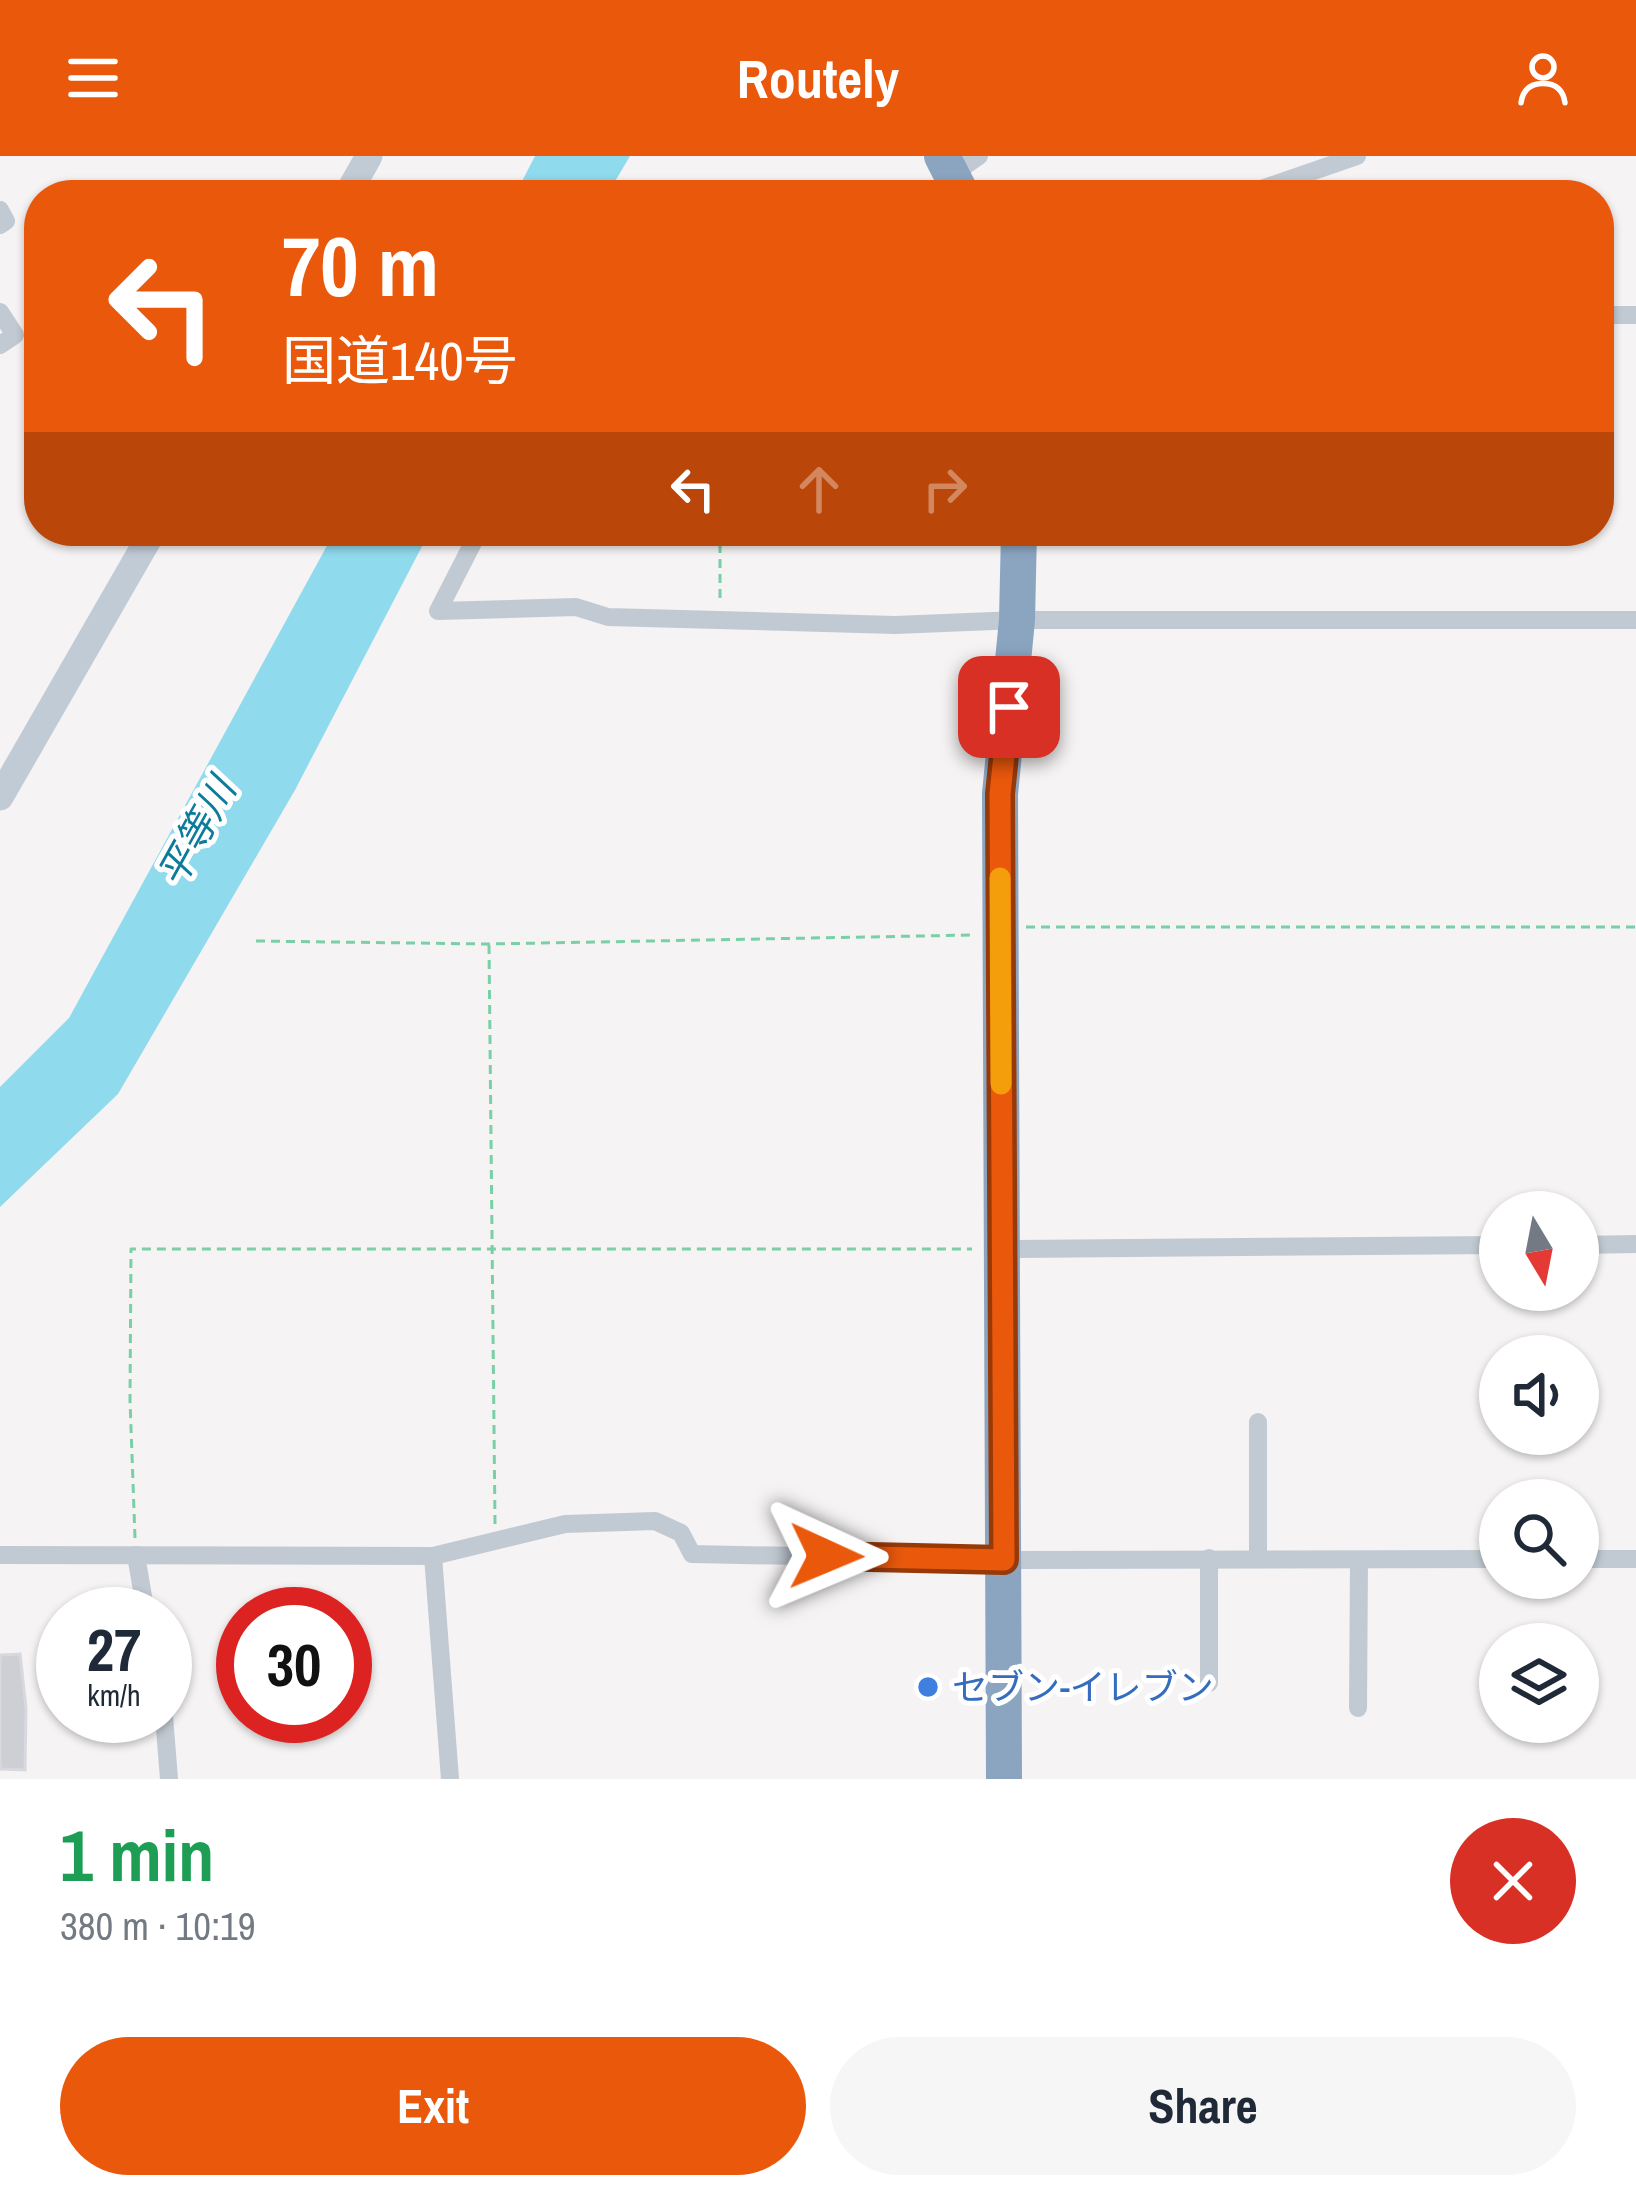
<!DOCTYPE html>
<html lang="en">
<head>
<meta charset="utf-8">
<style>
  :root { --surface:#fff; --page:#f6f6f7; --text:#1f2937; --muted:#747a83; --accent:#ea580c }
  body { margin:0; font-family:"Archivo Narrow","Noto Sans JP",sans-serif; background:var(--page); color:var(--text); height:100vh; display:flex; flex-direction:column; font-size:45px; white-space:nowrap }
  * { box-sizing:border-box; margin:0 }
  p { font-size:39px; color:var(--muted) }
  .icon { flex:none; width:66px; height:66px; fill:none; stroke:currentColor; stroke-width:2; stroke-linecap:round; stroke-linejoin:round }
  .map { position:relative; height:1623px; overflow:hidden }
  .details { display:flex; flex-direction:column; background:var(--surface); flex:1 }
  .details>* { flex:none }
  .guide { position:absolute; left:24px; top:24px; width:1590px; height:366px; border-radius:48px; box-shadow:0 3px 9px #0004; background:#ea580c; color:#fff; overflow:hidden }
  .needle { width:78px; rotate:170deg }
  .tools { position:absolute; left:1479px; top:1035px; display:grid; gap:24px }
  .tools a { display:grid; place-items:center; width:120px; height:120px; border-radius:50%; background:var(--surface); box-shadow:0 3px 9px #0004; font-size:60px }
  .speed { position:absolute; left:36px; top:1431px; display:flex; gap:24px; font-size:60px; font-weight:700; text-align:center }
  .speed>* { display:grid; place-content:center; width:156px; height:156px; border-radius:50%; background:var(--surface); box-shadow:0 3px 9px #0004; line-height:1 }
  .speed small { font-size:30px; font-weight:400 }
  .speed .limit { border:18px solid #d22; background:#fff; color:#111 }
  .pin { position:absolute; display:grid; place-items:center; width:102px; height:102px; color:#fff; margin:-51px; border-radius:24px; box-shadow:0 6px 18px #0006 }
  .me { position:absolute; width:132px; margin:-66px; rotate:91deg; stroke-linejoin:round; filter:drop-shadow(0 0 9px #0008) }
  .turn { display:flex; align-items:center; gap:42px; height:252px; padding:0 60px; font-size:54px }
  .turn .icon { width:156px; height:156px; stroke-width:2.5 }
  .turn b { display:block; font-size:84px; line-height:102px }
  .lanes { display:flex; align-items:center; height:114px; padding:0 60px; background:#0003; justify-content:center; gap:60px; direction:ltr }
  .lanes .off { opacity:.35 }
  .round { display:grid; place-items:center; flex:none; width:126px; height:126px; border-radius:63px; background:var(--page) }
  .head { display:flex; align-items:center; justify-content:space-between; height:204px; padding:0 60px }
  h1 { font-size:72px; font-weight:700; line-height:90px; color:#1e9e55 }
  .action { display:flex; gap:24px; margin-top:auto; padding:24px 60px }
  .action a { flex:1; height:138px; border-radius:72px; background:var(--accent); color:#fff; font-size:48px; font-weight:700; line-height:138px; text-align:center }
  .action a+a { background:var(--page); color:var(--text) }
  header { display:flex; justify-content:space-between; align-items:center; height:156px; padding:0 60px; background:var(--accent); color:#fff; font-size:54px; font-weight:700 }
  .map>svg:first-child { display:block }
</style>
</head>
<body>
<header><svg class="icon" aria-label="menu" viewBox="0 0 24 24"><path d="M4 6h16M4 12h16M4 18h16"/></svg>Routely<svg class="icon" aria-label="person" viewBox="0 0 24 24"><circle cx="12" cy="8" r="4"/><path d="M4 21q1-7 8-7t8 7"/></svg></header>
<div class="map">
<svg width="1636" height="1623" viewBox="0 0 1636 1623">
  <rect width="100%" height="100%" fill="#f5f3f3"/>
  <g fill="#90daee">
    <path d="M535 0H630L607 39H515Z"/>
    <path d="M335 375H430L295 634 118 938 0 1051V931L69 862Z"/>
  </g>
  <path fill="#cdcfd5" stroke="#d7d9de" stroke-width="3" d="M20 1498 26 1552 25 1614 0 1613V1499Z"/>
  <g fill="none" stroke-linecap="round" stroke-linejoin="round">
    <g stroke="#7ad0a6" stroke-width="3" stroke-dasharray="9 6" stroke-linecap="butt">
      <path d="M720 442V375"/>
      <path d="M1026 771H1636"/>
      <path d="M256 785 489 788 975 779"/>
      <path d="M489 789 495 1368"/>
      <path d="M135 1382 130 1244 131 1093H972"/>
    </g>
    <g stroke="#c1cad2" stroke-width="18">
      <path d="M952 19 979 0"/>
      <path d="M1244 39 1357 0"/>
      <path d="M0 54 6 65 0 69"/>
      <path d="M0 156 15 179 0 189"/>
      <path d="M1599 159H1636"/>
      <path d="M479 375 438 455 576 451 608 461 895 469 1017 464H1636"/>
      <path d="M1578 1089 1636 1088"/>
      <path d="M1004 1093 1500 1089"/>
      <path d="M1258 1266V1402"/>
      <path d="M0 1399 433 1400 565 1368 655 1365 681 1377 692 1398 1004 1404 1500 1403"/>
      <path d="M136 1399 146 1458"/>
      <path d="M433 1400 450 1623"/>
      <path d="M1578 1403H1636"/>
      <path d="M1209 1527V1402"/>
      <path d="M1358 1552 1359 1404"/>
      <path d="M164 1560 169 1623"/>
    </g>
    <g stroke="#c1cbd6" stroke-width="27">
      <path d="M347 39 369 0"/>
      <path d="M0 641 153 375"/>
    </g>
    <g stroke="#8ba5c1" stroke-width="36">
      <path d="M942 0 962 39"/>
      <path d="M1004 1623 1000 638 1017 464 1019 375"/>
    </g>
  </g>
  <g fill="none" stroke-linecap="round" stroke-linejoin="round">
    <g stroke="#983908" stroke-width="30">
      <path id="route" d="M826 1400 1004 1404 1000 638 1009 551"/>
    </g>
    <use href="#route" stroke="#ea580c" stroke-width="21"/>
    <path stroke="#f59e0b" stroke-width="21" d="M1000 722 1001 928"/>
  </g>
  <circle fill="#3f7fe0" stroke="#fff" stroke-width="4.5" cx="928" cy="1531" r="12"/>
  <g text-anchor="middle" stroke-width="10" stroke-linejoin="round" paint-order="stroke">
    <g font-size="36" fill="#366cbe" stroke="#fff" text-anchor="start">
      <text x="952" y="1544">セブン-イレブン</text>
    </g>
    <g font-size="39" font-style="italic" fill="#0c7c9b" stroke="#fff">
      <text transform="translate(196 676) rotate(-61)" y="14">平等川</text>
    </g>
  </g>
</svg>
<div class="tools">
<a><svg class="needle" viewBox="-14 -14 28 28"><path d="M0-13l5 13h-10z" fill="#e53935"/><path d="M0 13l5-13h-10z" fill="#747a83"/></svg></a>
<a><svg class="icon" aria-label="sound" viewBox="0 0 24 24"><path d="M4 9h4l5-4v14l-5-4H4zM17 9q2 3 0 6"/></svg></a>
<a><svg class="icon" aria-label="search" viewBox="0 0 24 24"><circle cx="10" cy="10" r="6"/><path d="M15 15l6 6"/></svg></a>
<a><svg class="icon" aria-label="layers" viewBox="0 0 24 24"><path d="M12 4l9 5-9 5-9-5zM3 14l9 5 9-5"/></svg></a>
</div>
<div class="speed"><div>27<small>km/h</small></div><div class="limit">30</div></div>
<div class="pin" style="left:1009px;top:551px;background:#d93025"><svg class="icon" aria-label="arrive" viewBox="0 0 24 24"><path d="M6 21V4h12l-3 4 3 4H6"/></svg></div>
<svg class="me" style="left:826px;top:1400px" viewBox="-20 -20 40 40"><path d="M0-17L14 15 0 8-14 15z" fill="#ea580c" stroke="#fff" stroke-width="4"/></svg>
<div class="guide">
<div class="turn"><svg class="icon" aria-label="left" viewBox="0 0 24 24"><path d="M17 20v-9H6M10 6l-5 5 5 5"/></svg><div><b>70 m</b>国道140号</div></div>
<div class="lanes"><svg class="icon" aria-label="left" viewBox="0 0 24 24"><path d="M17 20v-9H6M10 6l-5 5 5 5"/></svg><svg class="icon off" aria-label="ahead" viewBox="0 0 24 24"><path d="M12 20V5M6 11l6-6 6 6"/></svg><svg class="icon off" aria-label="right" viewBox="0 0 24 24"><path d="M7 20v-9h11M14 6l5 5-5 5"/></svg></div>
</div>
</div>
<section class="details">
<div class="head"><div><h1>1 min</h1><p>380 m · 10:19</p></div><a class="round" style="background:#d93025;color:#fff"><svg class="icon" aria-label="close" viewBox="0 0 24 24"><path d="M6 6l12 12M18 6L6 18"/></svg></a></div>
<div class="action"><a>Exit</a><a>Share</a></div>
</section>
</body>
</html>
